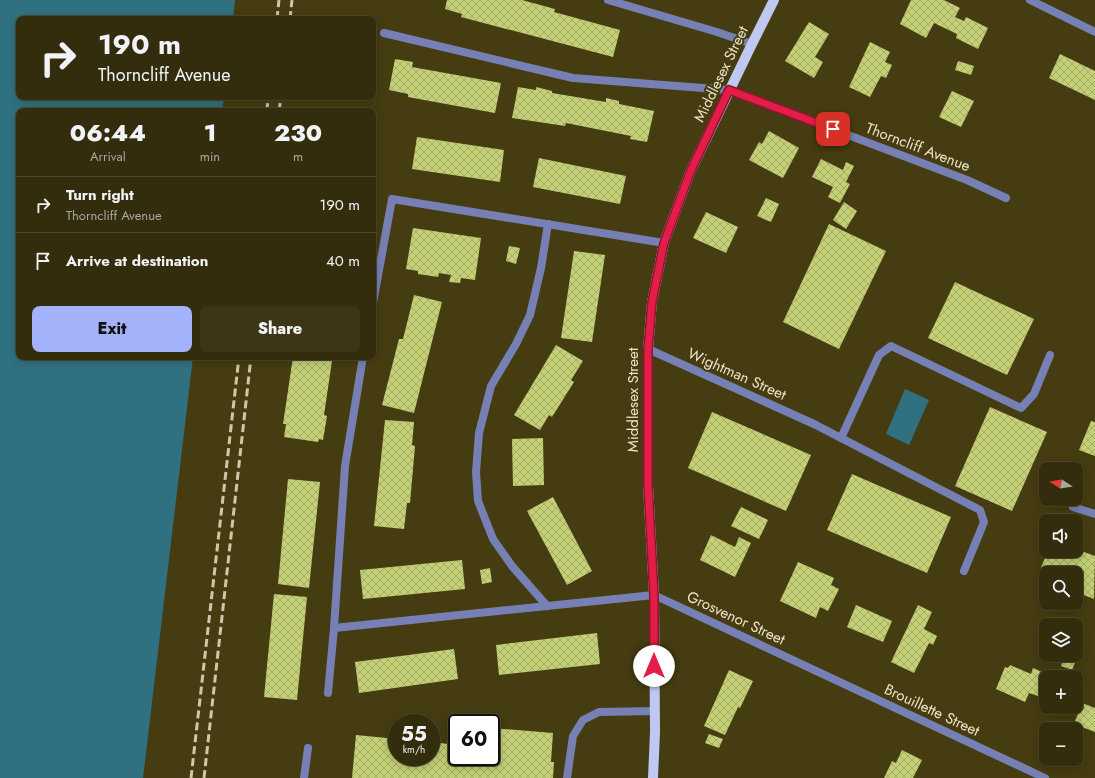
<!DOCTYPE html>
<html lang="en">
<head>
<meta charset="utf-8">
<style>
  :root { --surface:#342d0d; --page:#3c3516; --text:#f1f3f6; --muted:#a9a89d; --line:#4e492e; --accent:#a4b2fc }
  body { margin:0; font-family:Jost,sans-serif; background:var(--page); color:var(--text); height:100vh; display:flex; flex-direction:column; font-size:15px; white-space:nowrap }
  * { box-sizing:border-box; margin:0 }
  p { font-size:13px; color:var(--muted) }
  .icon { flex:none; width:22px; height:22px; fill:none; stroke:currentColor; stroke-width:2; stroke-linecap:round; stroke-linejoin:round }
  .map { position:relative; flex:1; overflow:hidden }
  .side { position:absolute; left:16px; top:108px; width:360px; height:252px; display:flex; flex-direction:column; background:var(--surface); border-radius:8px; box-shadow:0 2px 10px #0003,0 0 0 1px var(--line) }
  .side>* { flex:none }
  .hud { position:absolute; left:16px; top:16px; width:360px; height:84px; border-radius:8px; box-shadow:0 2px 10px #0003,0 0 0 1px var(--line); background:#342d0d; color:var(--text); overflow:hidden }
  .needle { width:26px; rotate:282deg }
  .tools { position:absolute; left:1039px; top:462px; display:grid; gap:8px }
  .tools a { display:grid; place-items:center; width:44px; height:44px; border-radius:8px; background:var(--surface); box-shadow:0 2px 10px #0003,0 0 0 1px var(--line); font-size:20px }
  .speed { position:absolute; left:388px; top:714px; display:flex; gap:8px; font-size:20px; font-weight:700; text-align:center }
  .speed>* { display:grid; place-content:center; width:52px; height:52px; border-radius:50%; background:var(--surface); box-shadow:0 2px 10px #0003,0 0 0 1px var(--line); line-height:1 }
  .speed small { font-size:10px; font-weight:400 }
  .speed .limit { border:2px solid #111; border-radius:6px; background:#fff; color:#111 }
  .pin { position:absolute; display:grid; place-items:center; width:34px; height:34px; color:#fff; margin:-17px; border-radius:8px; box-shadow:0 2px 6px #0006 }
  .me { position:absolute; width:44px; margin:-22px; rotate:0deg; stroke-linejoin:round; filter:drop-shadow(0 0 3px #0008) }
  .turn { display:flex; align-items:center; gap:14px; height:84px; padding:0 16px; font-size:18px }
  .turn .icon { width:52px; height:52px; stroke-width:2.5 }
  .turn b { display:block; font-size:28px; line-height:34px }
  .eta { display:flex; justify-content:space-evenly; align-items:center; height:68px; text-align:center }
  .eta b { font-size:24px; font-weight:800; line-height:28px }
  .button { display:flex; gap:8px; margin-top:auto; padding:8px 16px }
  .button a { flex:1; height:46px; border-radius:8px; background:var(--accent); color:#111; font-size:16px; font-weight:800; line-height:46px; text-align:center }
  .button a+a { background:var(--page); color:var(--text) }
  ul { padding:0; list-style:none }
  li { display:flex; align-items:center; gap:12px; height:56px; padding:0 16px; border-top:1px solid var(--line) }
  li div { flex:1 }
  li b { display:block; font-size:15px }
  li em { font-style:normal }
  .map>svg:first-child { display:block }
</style>
</head>
<body>
<div class="map">
<svg width="1095" height="778" viewBox="0 0 1095 778">
  <defs>
    <pattern id="building-cross-hatch" width="8" height="8" patternUnits="userSpaceOnUse"><rect width="8" height="8" fill="#c3d075"/><path d="M0 0l8 8M0 8l8-8" fill="none" stroke="#a4ad67"/></pattern>
  </defs>
  <rect width="100%" height="100%" fill="#463c11"/>
  <g fill="#307181">
    <path d="M0 0H235L233 19H19V97H224L222 111H19V357H193L143 778H0Z"/>
    <path d="M905 389 929 400 909 445 886 434Z"/>
  </g>
  <g fill="url(#building-cross-hatch)">
    <path d="M447 0H522L555 9 554 12 620 30 613 57 461 17 462 14 445 9Z"/>
    <path d="M911 0H944L960 8 955 17 964 21 966 17 988 28 978 49 956 38 957 34 934 23 926 38 900 24Z"/>
    <path d="M809 22 829 34 815 57 823 62 814 78 785 61Z"/>
    <path d="M870 42 890 52 885 62 892 65 886 78 881 76 870 97 849 87Z"/>
    <path d="M1060 54 1095 71V100L1049 78Z"/>
    <path d="M395 59 413 62 412 67 501 83 495 113 408 97V94L389 90Z"/>
    <path d="M958 61 974 66 971 75 955 70Z"/>
    <path d="M518 87 536 90V87L552 91V93L606 102V98L619 101V104L654 111 647 142 630 139 631 136 566 123 565 126 512 118Z"/>
    <path d="M952 91 974 101 961 127 939 117Z"/>
    <path d="M769 131 799 148 783 178 749 160 759 142 762 144Z"/>
    <path d="M417 137 504 150 500 182 412 169Z"/>
    <path d="M539 158 626 176 620 204 533 187Z"/>
    <path d="M821 159 843 170 846 162 854 166 846 182 850 184 840 203 828 197 833 187 812 177Z"/>
    <path d="M766 198 779 204 771 222 757 216Z"/>
    <path d="M844 202 857 211 846 229 833 220Z"/>
    <path d="M706 212 738 227 726 253 693 238Z"/>
    <path d="M829 224 886 251 839 349 783 322Z"/>
    <path d="M413 228 481 238 475 280 461 278 460 283 449 282 451 275 439 273 438 277 418 274V271L406 269Z"/>
    <path d="M509 246 520 248 516 264 506 261Z"/>
    <path d="M574 251 605 255 592 342 561 338Z"/>
    <path d="M955 282 1034 319 1007 375 928 338Z"/>
    <path d="M414 295 442 302 414 413 382 405 399 339H403Z"/>
    <path d="M556 345 583 361 571 380 574 382 552 417 549 415 540 430 514 415Z"/>
    <path d="M293 357H336L335 361H332L324 415 327 416 323 440 319 439 318 442 284 437 286 424H283Z"/>
    <path d="M990 407 1047 432 1012 511 955 486Z"/>
    <path d="M712 412 811 455 786 511 688 468Z"/>
    <path d="M385 420 414 422 412 445 415 446 410 503H407L404 529 374 526Z"/>
    <path d="M1091 421 1095 422V456L1079 450Z"/>
    <path d="M543 438 544 485 513 486 512 439Z"/>
    <path d="M852 474 951 517 927 573 827 530Z"/>
    <path d="M288 479 320 482 309 588 278 584Z"/>
    <path d="M553 497 592 571 567 585 527 511Z"/>
    <path d="M741 507 768 520 759 539 731 526Z"/>
    <path d="M711 535 735 547 739 537 751 543 735 577 700 560Z"/>
    <path d="M1076 549 1095 556 1094 599 1076 592V573H1046V589L1038 585 1043 573 1039 572 1048 551H1059L1071 556 1073 551H1076Z"/>
    <path d="M462 560 465 589 363 599 360 570Z"/>
    <path d="M798 562 834 578 831 585 839 589 828 611 820 607 816 618 780 601Z"/>
    <path d="M490 568 492 582 482 584 480 570Z"/>
    <path d="M274 594 307 597 297 700 264 697Z"/>
    <path d="M856 605 892 621 883 642 847 627Z"/>
    <path d="M918 605 932 612 924 629 937 636 933 645 929 643 914 673 891 662Z"/>
    <path d="M597 633 600 664 499 675 496 645Z"/>
    <path d="M454 649 458 679 359 693 355 662Z"/>
    <path d="M1065 655 1076 660 1072 670 1061 666Z"/>
    <path d="M1010 665 1031 674 1033 668 1047 674 1038 696 1029 693 1025 702 996 689 1005 667 1008 668Z"/>
    <path d="M729 670 753 681 740 708 738 707 725 735 704 726Z"/>
    <path d="M1082 703 1095 708V732L1074 724Z"/>
    <path d="M491 728 553 733 551 762H554L553 778H352L356 735 397 739V757H431V742L457 745V757H491Z"/>
    <path d="M709 734 723 739 719 748 705 743Z"/>
    <path d="M902 750 922 760 913 778H884L892 761 896 763Z"/>
  </g>
  <g fill="none" stroke-linecap="round" stroke-linejoin="round">
    <g stroke="#7680b4" stroke-width="8">
      <path d="M608 0 717 32 752 44"/>
      <path d="M373 303 392 199 664 243"/>
      <path d="M814 424 980 510 984 522 964 571"/>
      <path d="M841 438 879 355 891 346 1021 408 1034 394 1050 355"/>
      <path d="M547 606 512 566 493 539 478 501 476 472 479 433 491 386 516 344 530 315 541 268 548 224"/>
      <path d="M334 628 654 595"/>
      <path d="M328 693 334 628 345 466 363 357"/>
      <path d="M304 778 308 748"/>
      <path d="M567 778 573 736 583 720 599 712 655 711"/>
    </g>
    <g stroke="#7680b4" stroke-width="8">
      <path d="M1030 0 1095 32"/>
      <path d="M384 33 573 78 729 90 967 180 1006 198"/>
      <path d="M648 349 814 424"/>
      <path d="M1073 507 1095 514"/>
      <path d="M654 595 1045 778"/>
    </g>
    <path stroke="#bfc8f2" stroke-width="10" d="M653 778 655 732 654 595 648 485V349L652 302 664 243 691 170 752 44 774 0"/>
    <g stroke="#cec7a8" stroke-width="3" stroke-dasharray="8 4" stroke-linecap="butt">
      <path d="M277 19 279 0"/>
      <path d="M290 19 292 0"/>
      <path d="M267 111 268 97"/>
      <path d="M279 111 281 97"/>
      <path d="M191 778 239 357"/>
      <path d="M204 778 251 357"/>
    </g>
  </g>
  <g fill="none" stroke-linecap="round" stroke-linejoin="round">
    <g stroke="#92132f" stroke-width="10">
      <path id="route" d="M654 666V596L648 485V349L652 302 664 243 691 170 729 90 833 129"/>
    </g>
    <use href="#route" stroke="#e11d48" stroke-width="7"/>
  </g>
  <g text-anchor="middle" stroke-width="4" stroke-linejoin="round" paint-order="stroke">
    <g font-size="15" fill="#eae3c7" stroke="#463c11">
      <text transform="translate(721 74) rotate(-64)" y="5">Middlesex Street</text>
      <text transform="translate(918 147) rotate(21)" y="5">Thorncliff Avenue</text>
      <text transform="translate(737 374) rotate(24)" y="5">Wightman Street</text>
      <text transform="translate(633 400) rotate(-90)" y="5">Middlesex Street</text>
      <text transform="translate(736 618) rotate(25)" y="5">Grosvenor Street</text>
      <text transform="translate(932 710) rotate(25)" y="5">Brouillette Street</text>
    </g>
  </g>
</svg>
<div class="tools">
<a><svg class="needle" viewBox="-14 -14 28 28"><path d="M0-13l5 13h-10z" fill="#e53935"/><path d="M0 13l5-13h-10z" fill="#a9a89d"/></svg></a>
<a><svg class="icon" aria-label="sound" viewBox="0 0 24 24"><path d="M4 9h4l5-4v14l-5-4H4zM17 9q2 3 0 6"/></svg></a>
<a><svg class="icon" aria-label="search" viewBox="0 0 24 24"><circle cx="10" cy="10" r="6"/><path d="M15 15l6 6"/></svg></a>
<a><svg class="icon" aria-label="layers" viewBox="0 0 24 24"><path d="M12 4l9 5-9 5-9-5zM3 14l9 5 9-5"/></svg></a>
<a>+</a>
<a>−</a>
</div>
<div class="speed"><div>55<small>km/h</small></div><div class="limit">60</div></div>
<div class="pin" style="left:833px;top:129px;background:#d93025"><svg class="icon" aria-label="arrive" viewBox="0 0 24 24"><path d="M6 21V4h12l-3 4 3 4H6"/></svg></div>
<svg class="me" style="left:654px;top:666px" viewBox="-20 -20 40 40"><circle r="19" fill="#fff"/><path d="M0-13L10 11 0 6-10 11z" fill="#e11d48"/></svg>
<div class="hud">
<div class="turn"><svg class="icon" aria-label="right" viewBox="0 0 24 24"><path d="M7 20v-9h11M14 6l5 5-5 5"/></svg><div><b>190 m</b>Thorncliff Avenue</div></div>
</div>
<section class="side">
<div class="eta">
<div><b>06:44</b><p>Arrival</p></div>
<div><b>1</b><p>min</p></div>
<div><b>230</b><p>m</p></div>
</div>
<ul>
<li><svg class="icon" aria-label="right" viewBox="0 0 24 24"><path d="M7 20v-9h11M14 6l5 5-5 5"/></svg><div><b>Turn right</b><p>Thorncliff Avenue</p></div><em>190 m</em></li>
<li><svg class="icon" aria-label="arrive" viewBox="0 0 24 24"><path d="M6 21V4h12l-3 4 3 4H6"/></svg><div><b>Arrive at destination</b></div><em>40 m</em></li>
</ul>
<div class="button"><a>Exit</a><a>Share</a></div>
</section>
</div>
</body>
</html>
